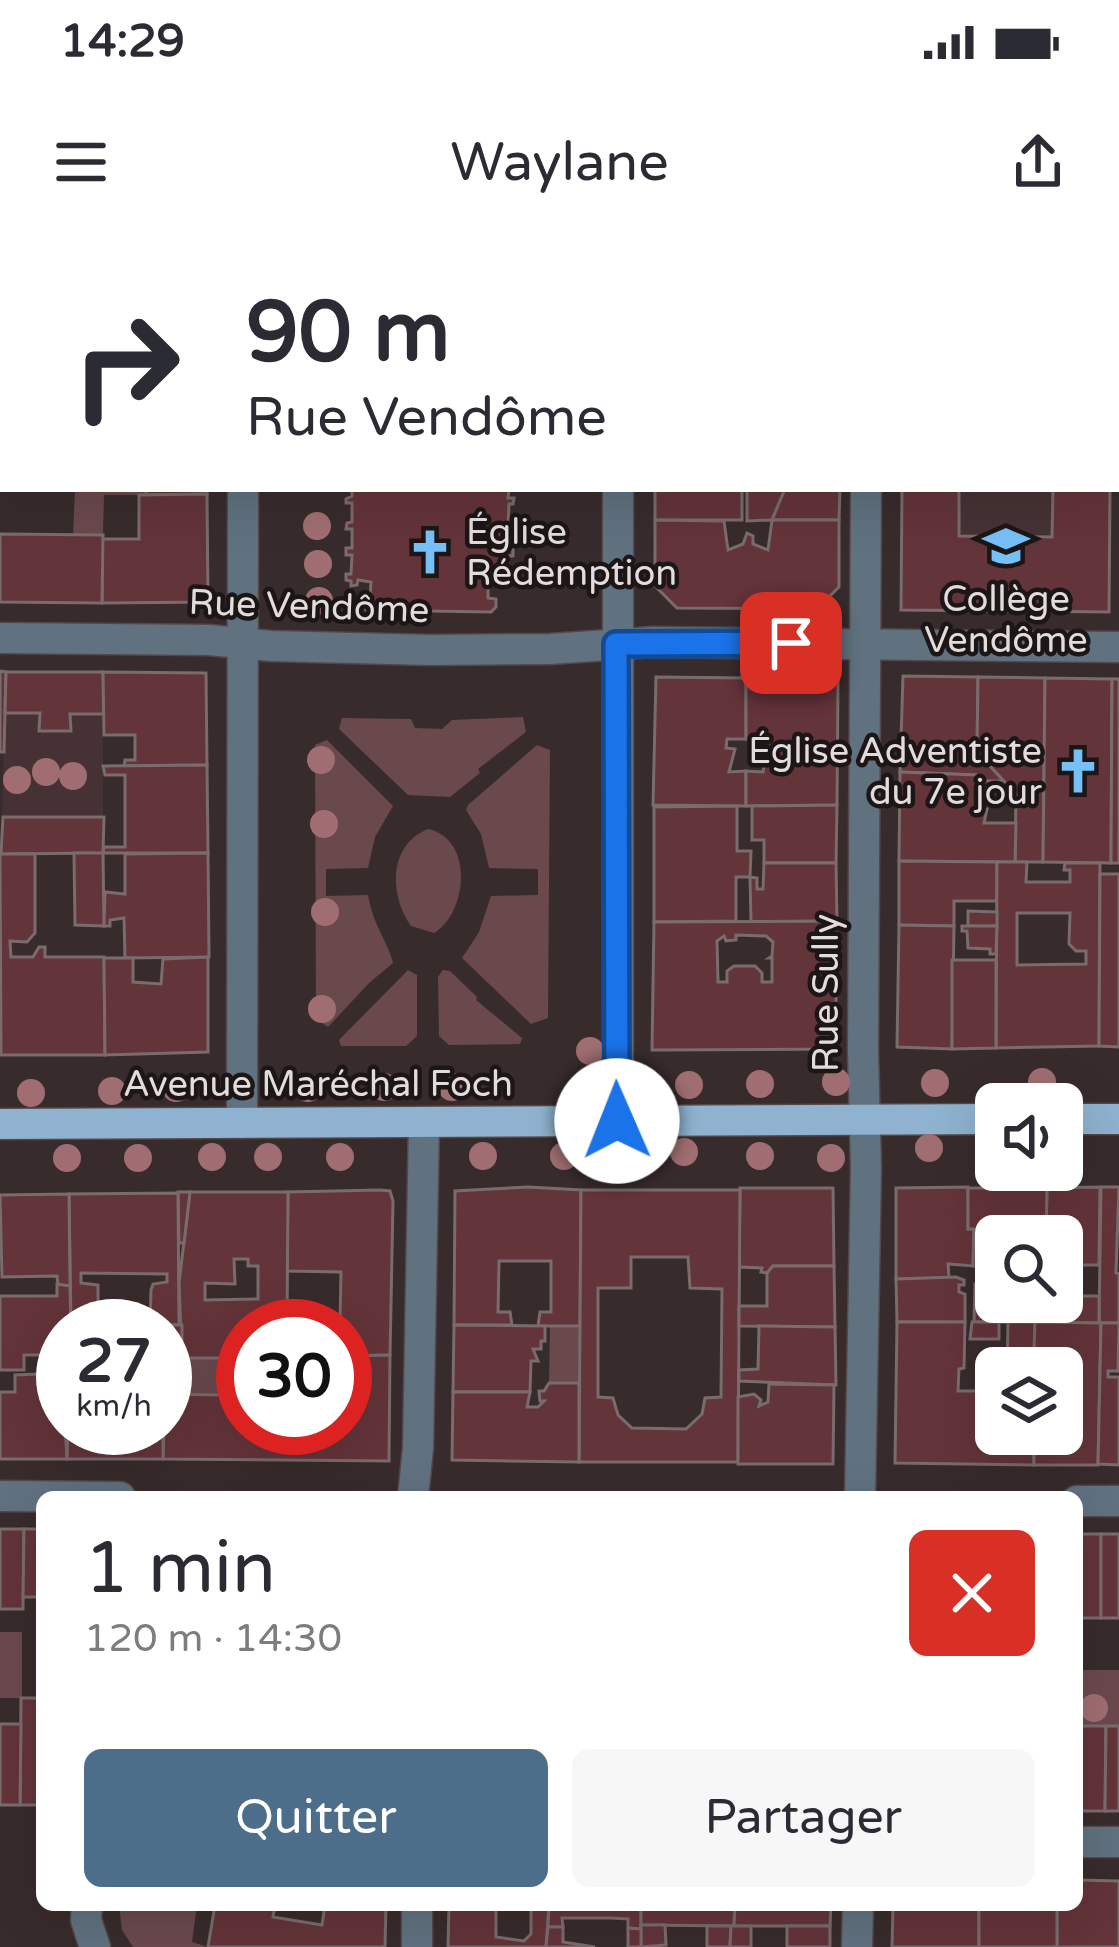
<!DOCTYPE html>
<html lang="fr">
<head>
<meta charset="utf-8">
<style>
  :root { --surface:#fff; --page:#f7f7f7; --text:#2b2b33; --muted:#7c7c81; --accent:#4d6e8b }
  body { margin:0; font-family:"Varela Round",sans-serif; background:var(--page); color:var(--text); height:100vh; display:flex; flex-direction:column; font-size:45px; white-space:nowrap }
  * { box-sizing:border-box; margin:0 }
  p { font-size:39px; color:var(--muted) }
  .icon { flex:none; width:66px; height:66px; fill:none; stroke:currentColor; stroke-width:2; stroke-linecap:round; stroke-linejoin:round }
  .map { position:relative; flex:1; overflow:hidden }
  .drawer { position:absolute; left:36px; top:1251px; width:1047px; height:420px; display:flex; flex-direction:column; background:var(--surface); border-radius:18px; box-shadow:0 12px 48px #0002 }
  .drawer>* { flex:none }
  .banner { position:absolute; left:0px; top:0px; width:1119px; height:252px; box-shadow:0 12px 48px #0002; background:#fff; color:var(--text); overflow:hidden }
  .tools { position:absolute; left:975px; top:843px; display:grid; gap:24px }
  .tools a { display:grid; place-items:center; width:108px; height:108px; border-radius:18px; background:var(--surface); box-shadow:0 12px 48px #0002; font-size:60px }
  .speed { position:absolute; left:36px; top:1059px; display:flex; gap:24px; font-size:60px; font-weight:700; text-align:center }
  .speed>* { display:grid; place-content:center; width:156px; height:156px; border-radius:50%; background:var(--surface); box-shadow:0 12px 48px #0002; line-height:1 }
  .speed small { font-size:30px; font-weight:400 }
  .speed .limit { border:18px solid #d22; background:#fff; color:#111 }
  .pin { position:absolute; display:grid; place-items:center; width:102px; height:102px; color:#fff; margin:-51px; border-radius:24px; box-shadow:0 6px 18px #0006 }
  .me { position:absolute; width:132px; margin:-66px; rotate:359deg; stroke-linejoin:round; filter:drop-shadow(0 0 9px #0008) }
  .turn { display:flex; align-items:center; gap:42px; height:252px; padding:0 48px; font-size:54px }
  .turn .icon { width:156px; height:156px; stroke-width:2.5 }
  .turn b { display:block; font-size:84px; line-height:102px }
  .round { display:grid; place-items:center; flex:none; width:126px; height:126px; border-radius:18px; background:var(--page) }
  .summary { display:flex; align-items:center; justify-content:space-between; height:204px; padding:0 48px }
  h1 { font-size:72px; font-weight:600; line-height:90px }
  .button { display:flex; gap:24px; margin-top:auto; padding:24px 48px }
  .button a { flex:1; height:138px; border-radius:18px; background:var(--accent); color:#fff; font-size:48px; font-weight:600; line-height:138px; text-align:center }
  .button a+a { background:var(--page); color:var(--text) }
  .status { display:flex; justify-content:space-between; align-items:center; height:84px; padding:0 60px; background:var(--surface); direction:ltr }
  .status svg { height:33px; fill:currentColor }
  header { display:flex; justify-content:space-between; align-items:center; height:156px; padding:0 48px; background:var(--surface); font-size:54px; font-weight:600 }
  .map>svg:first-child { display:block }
</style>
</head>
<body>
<div class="status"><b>14:29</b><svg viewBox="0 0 49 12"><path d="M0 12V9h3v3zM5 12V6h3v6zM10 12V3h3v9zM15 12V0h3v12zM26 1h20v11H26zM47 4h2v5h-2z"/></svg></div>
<header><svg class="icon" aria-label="menu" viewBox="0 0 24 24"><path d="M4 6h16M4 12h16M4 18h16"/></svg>Waylane<svg class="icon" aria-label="share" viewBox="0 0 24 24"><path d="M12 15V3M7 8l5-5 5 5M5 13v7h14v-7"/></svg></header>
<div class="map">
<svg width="1119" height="1707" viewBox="0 0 1119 1707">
  <rect width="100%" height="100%" fill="#382b2c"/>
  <g fill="#463234">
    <path d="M902 249H1110L1109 372 901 370Z"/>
    <path d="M6 432H103V613L1 614Z"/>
  </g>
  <g fill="#6a494d">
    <path d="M75 249H146V255H104L103 295H73Z"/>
    <path d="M523 477 526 492 478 529 480 533 450 557 408 555 339 489 342 478 411 479 415 488 442 489 452 480Z"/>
    <path d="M327 500 393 566 375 597 368 628 326 629V656L368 655C373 686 388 701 393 723L369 743 328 787 316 779 315 505Z"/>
    <path d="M537 505 550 510 548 778 531 784 462 718 479 692 491 656 538 655V629L489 628 481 594 466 570 468 565Z"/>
    <path d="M428 589C474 599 468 672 434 693L411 686C389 655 388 605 428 589Z"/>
    <path d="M408 730 417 735V796L406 806H341L339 800Z"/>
    <path d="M443 730 450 731 477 757 476 760 522 798 520 804 449 805 439 796 438 737Z"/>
    <path d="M550 1086H580L579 1143H549Z"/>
    <path d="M165 1118H243V1152H238V1143H224L222 1155 165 1154Z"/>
    <rect x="0" y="1392" width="22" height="66"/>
    <rect x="1077" y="1430" width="42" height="56"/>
    <path d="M119 1665H197L192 1702 208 1707H133L122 1690Z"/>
  </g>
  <g fill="#63343a" stroke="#7a6b6c" stroke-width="3" fill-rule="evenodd">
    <path d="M146 249H207V254L146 255Z"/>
    <path d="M352 249H509L508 258H514L513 264H509L508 284H513V290H508V310H513V316H508V335H513V342H508L507 347H501V342L488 343V358L496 359V367L491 372 366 370 362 357H370L371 342 358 340 357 345 351 346V341L346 340V334H351L352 315H346V308H352V289H346L347 283 352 282V263H346V259L352 256Z"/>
    <rect x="655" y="249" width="87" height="31"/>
    <path d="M747 249H785L772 280 747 281Z"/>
    <path d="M785 249H840L839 280H772Z"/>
    <path d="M902 249H959V296L1052 297 1053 249H1110L1109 372 901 370Z"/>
    <path d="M207 254 208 362 102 363V299H139V255Z"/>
    <path d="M655 280 724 281 728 310 743 304 747 293 753 296V304L768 310 772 280H839V347L817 369 677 368 655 346Z"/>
    <path d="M0 294 103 295 102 363 0 362Z"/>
    <path d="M0 431 6 432 4 512H0Z"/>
    <path d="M6 432H103L104 474H70L71 491H39L40 473H5Z"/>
    <path d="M103 432 206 433 207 525 124 526 125 520H135V495H104Z"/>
    <path d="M903 436 978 437 977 512 1004 541H984L976 535 900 532Z"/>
    <path d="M656 437 746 438V499H727L726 508 735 509 729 532 746 531V566L653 565Z"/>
    <path d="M978 437 1045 438 1043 622H1015L1016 554 977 512Z"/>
    <path d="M746 438 838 440 837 565 746 566V531L763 532 766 513V499H746Z"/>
    <path d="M1045 438 1112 439 1111 623 1043 622Z"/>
    <path d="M1112 439H1119V623H1111Z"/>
    <path d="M207 525 208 613H103L104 607H125V535H105L103 526Z"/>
    <path d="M900 532 976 535 984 541 983 569H987L984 583H1016L1015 622 899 621Z"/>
    <path d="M837 565 836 623H764V600H752V566Z"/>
    <path d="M737 566V611H751L750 637H736V681L654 682V567Z"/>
    <path d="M3 577H104L103 613 1 614Z"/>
    <path d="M74 613H103L104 686 75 685Z"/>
    <path d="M208 613 209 717 125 718 124 678 110 680V686H104L105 652 125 654V614Z"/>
    <path d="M0 614H35V693L27 702 10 701 11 717H33L39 707H45V717H104L105 815H1Z"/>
    <path d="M899 621 997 622V661H954V686L899 685Z"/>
    <path d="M997 622H1027L1026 642H1070V630H1064L1065 623H1100L1099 806 996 808ZM1017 673H1070L1069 704 1076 711H1086V724L1017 725Z"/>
    <path d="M764 623H836L837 681 751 682 750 637 757 638V649H763Z"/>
    <path d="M1100 634H1119V807L1099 806Z"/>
    <path d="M968 671 997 672V686H968Z"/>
    <path d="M836 681V809L652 810 654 682ZM736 695 766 696 773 702 772 716 769 718H772V742H762V733L755 726H734L727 731V742H718L717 701 724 696 726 701 736 700Z"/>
    <path d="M899 685 954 686 952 809 897 807Z"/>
    <path d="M962 686H997L996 714H990V709L968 708 967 691H962Z"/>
    <path d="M208 717V812L105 815 104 718H133V742L161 744 163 719Z"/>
    <path d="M952 720H996V808L952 809Z"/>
    <path d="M528 947 581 950 580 1086H538L540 1072H551V1021H499L498 1072H510L512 1085H454L455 951Z"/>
    <path d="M968 947V989H974L973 1026 948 1024 949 1038 896 1039V948Z"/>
    <path d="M1100 947 1099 1025H1062V996H1046L1047 948Z"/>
    <path d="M1101 947H1119L1116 1033 1119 1034V1083H1099Z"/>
    <path d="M740 948H833L834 1026H773L767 1033 761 1032 762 1028 739 1027Z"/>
    <path d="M968 948H1047L1046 996H996V1026H973L974 989H968Z"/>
    <path d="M380 950 390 951 393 961 390 1115 345 1116V1086H287V1083H340L341 1032 287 1031 288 952Z"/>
    <path d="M581 950H740L738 1222H579ZM631 1017H688L690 1048 722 1049 721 1157 705 1158 702 1174 686 1189 632 1188 618 1175 613 1158 598 1157V1048H631Z"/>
    <path d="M190 952H288L287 1086H243V1118H182L179 1043ZM234 1019H248V1026H258V1059L205 1060V1043L235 1044Z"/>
    <path d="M190 952 184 1003H179L178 952Z"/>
    <path d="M178 953 179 1085H150L151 1050 153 1044 167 1042V1034L81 1033V1043L98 1045V1086L71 1085 69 954Z"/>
    <path d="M69 954 70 1046H58L57 1036 2 1037 0 955Z"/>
    <path d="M773 1026H834L835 1087 739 1086V1066H767V1033Z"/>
    <path d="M956 1037 964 1040V1045H959V1052L965 1054V1082H897L896 1039Z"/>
    <path d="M57 1044 70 1046 71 1086H63V1130H51V1115H24V1130H0V1056H57Z"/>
    <path d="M975 1044H990V1082H974Z"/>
    <path d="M990 1044H996V1062H1045V1083L990 1082Z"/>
    <path d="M1062 1056H1099V1083H1045V1062H1062Z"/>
    <path d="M897 1082H965L964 1128 959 1129 958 1151H996V1194H1034V1225L895 1223Z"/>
    <path d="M972 1082H999V1099H970Z"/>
    <path d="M1008 1082H1035L1034 1128H1007Z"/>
    <path d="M1035 1082 1101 1083 1098 1225H1034V1194H1062V1153H1067V1144L1062 1138V1109H1034Z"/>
    <path d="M1101 1083H1119L1118 1131H1108V1137H1119V1225L1098 1224Z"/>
    <path d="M71 1085H182V1118H165V1086Z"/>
    <path d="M454 1085 545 1086V1101H541V1109H533L538 1121H531L530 1152H453Z"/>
    <path d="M759 1086 835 1087 836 1145 739 1141V1130L758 1129Z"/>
    <path d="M390 1115 389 1221 163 1219 165 1154 222 1155 223 1143H238V1152H243V1188H345V1116Z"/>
    <path d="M38 1134 46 1152H63L67 1219H0V1152H15V1135Z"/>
    <path d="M549 1143H579V1222L452 1220 453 1152H530L527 1167H538L544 1161H540L539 1151H544Z"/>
    <path d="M769 1144 834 1145 833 1224H738V1157L754 1154 761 1160 759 1166 768 1162Z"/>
    <path d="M68 1188H163V1219H67Z"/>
    <path d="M0 1289H24L23 1369H0Z"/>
    <path d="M24 1289H42V1357H23Z"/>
    <rect x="1077" y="1294" width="24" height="84"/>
    <rect x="1101" y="1294" width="18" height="84"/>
    <path d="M21 1458H42V1565H20Z"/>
    <path d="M0 1484H21L20 1565H0Z"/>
    <path d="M1077 1486H1106L1105 1571H1077Z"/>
    <path d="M1106 1486H1119V1571H1105Z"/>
    <path d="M1077 1640 1119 1641V1707H1057V1665H1077Z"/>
    <path d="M215 1665H275L273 1677 322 1685 325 1665H386L385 1707H208Z"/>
    <path d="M449 1665H549L546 1707H448ZM496 1667 531 1668V1694L524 1701 496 1697Z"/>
    <path d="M549 1665H641V1689L628 1688V1679L612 1678H562L563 1687H548Z"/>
    <path d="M641 1665H735L734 1686 641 1685Z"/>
    <path d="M735 1665H831L830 1686H734Z"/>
    <path d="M893 1665H979V1707H892Z"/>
    <rect x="979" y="1665" width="78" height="42"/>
    <path d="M641 1685H665L666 1705 641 1707Z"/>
    <path d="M707 1686H731L730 1707H707Z"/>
    <path d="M731 1686H751V1707H730Z"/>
    <rect x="787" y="1686" width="43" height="21"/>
    <path d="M548 1687H563V1702L595 1707H546Z"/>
    <path d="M628 1688 641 1689V1707H628Z"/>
  </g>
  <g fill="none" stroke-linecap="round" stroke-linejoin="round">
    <g stroke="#544748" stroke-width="33">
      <g id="minor">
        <path d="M238 0V3"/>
        <path d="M622 3V0"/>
        <path d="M868 3V0"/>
        <path d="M0 398 209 400 271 406 430 410 550 409 653 402 1119 407"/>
        <path d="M618 881V249"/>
        <path d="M242 883 243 249"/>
        <path d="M0 1256 120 1257"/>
        <path d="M413 1257 418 1208 424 882"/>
        <path d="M860 1257 866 928 863 811 866 249"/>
        <path d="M1077 1261H1119"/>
        <path d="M1077 1602H1119"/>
        <path d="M87 1665 86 1680 95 1707"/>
        <path d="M417 1707V1665"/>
        <path d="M857 1707 858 1665"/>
      </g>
    </g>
    <g stroke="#544748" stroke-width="33">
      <g id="major">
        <path d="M1062 879H1119"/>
        <path d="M0 884 996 879"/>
      </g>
    </g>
    <use href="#minor" stroke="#60717f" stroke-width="30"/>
    <use href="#major" stroke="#8eb2cf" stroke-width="30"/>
  </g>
  <g fill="#a06e72">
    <circle cx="317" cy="286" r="14"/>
    <circle cx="318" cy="324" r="14"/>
    <circle cx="319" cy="361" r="14"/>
    <circle cx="321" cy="520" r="14"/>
    <circle cx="46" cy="532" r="14"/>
    <circle cx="73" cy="536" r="14"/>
    <circle cx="17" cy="540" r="14"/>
    <circle cx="324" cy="584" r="14"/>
    <circle cx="325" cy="672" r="14"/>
    <circle cx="322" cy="769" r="14"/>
    <circle cx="590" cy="811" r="14"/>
    <circle cx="836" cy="842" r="14"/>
    <circle cx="1042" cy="842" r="14"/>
    <circle cx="935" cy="843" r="14"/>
    <circle cx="760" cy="844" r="14"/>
    <circle cx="590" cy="845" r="14"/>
    <circle cx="689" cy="845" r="14"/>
    <circle cx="384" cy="847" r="14"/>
    <circle cx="452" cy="847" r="14"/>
    <circle cx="176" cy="848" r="14"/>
    <circle cx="308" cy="848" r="14"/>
    <circle cx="112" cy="851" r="14"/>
    <circle cx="31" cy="853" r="14"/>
    <circle cx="929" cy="908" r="14"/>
    <circle cx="635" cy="912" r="14"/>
    <circle cx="684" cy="912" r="14"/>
    <circle cx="483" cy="916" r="14"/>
    <circle cx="564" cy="916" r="14"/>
    <circle cx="760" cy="916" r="14"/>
    <circle cx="212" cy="917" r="14"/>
    <circle cx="268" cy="917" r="14"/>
    <circle cx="340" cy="917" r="14"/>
    <circle cx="67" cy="918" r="14"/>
    <circle cx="138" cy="918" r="14"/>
    <circle cx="831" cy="918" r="14"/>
    <circle cx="1094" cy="1468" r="14"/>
  </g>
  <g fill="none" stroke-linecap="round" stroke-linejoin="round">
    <g stroke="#114b97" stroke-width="30">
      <path id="route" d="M617 881 616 404 791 403"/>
    </g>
    <use href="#route" stroke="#1a73e8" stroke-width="21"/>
  </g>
  <defs>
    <g id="school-bare" transform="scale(3.6)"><path d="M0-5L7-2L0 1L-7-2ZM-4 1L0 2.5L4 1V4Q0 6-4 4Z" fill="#77c0f7" stroke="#1c1616" stroke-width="2.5" paint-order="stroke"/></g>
    <g id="church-bare" transform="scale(3.6)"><path d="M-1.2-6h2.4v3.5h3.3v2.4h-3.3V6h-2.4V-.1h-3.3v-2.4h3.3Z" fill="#77c0f7" stroke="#1c1616" stroke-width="2.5" paint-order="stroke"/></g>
  </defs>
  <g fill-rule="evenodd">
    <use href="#school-bare" x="1006" y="306"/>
    <use href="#church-bare" x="430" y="312"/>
    <use href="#church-bare" x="1078" y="531"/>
  </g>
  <g text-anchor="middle" stroke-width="9" stroke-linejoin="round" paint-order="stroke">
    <g font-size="36" fill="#e4dbdc" stroke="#1c1616" text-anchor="start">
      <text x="466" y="304">Église<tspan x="466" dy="41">Rédemption</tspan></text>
      <text x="1006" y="371" text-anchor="middle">Collège<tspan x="1006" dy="41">Vendôme</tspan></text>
      <text x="1042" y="523" text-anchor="end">Église Adventiste<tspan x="1042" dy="41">du 7e jour</tspan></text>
    </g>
    <g font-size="36" fill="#e4dbdc" stroke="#1c1616">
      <text transform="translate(309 365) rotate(2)" y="13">Rue Vendôme</text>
      <text transform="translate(825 753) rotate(-90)" y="13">Rue Sully</text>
      <text x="318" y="856">Avenue Maréchal Foch</text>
    </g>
  </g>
</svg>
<div class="tools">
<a><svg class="icon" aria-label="sound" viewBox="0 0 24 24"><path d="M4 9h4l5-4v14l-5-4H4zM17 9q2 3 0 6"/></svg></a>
<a><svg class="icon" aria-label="search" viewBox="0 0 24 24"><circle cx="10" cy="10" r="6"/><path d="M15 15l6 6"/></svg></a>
<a><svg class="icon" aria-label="layers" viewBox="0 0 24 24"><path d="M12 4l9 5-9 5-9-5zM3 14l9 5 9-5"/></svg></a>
</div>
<div class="speed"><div>27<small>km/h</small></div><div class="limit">30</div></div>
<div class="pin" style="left:791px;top:403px;background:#d93025"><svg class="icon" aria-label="arrive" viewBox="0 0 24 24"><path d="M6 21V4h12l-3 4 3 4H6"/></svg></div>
<svg class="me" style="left:617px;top:881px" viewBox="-20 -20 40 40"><circle r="19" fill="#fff"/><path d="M0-13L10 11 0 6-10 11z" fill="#1a73e8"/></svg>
<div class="banner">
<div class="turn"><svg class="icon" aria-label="right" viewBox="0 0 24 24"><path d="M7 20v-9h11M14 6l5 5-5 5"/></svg><div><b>90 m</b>Rue Vendôme</div></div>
</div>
<section class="drawer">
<div class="summary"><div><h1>1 min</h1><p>120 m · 14:30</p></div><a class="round" style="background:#d93025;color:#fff"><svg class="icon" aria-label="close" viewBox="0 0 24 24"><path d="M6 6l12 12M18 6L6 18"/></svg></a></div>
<div class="button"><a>Quitter</a><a>Partager</a></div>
</section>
</div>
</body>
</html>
